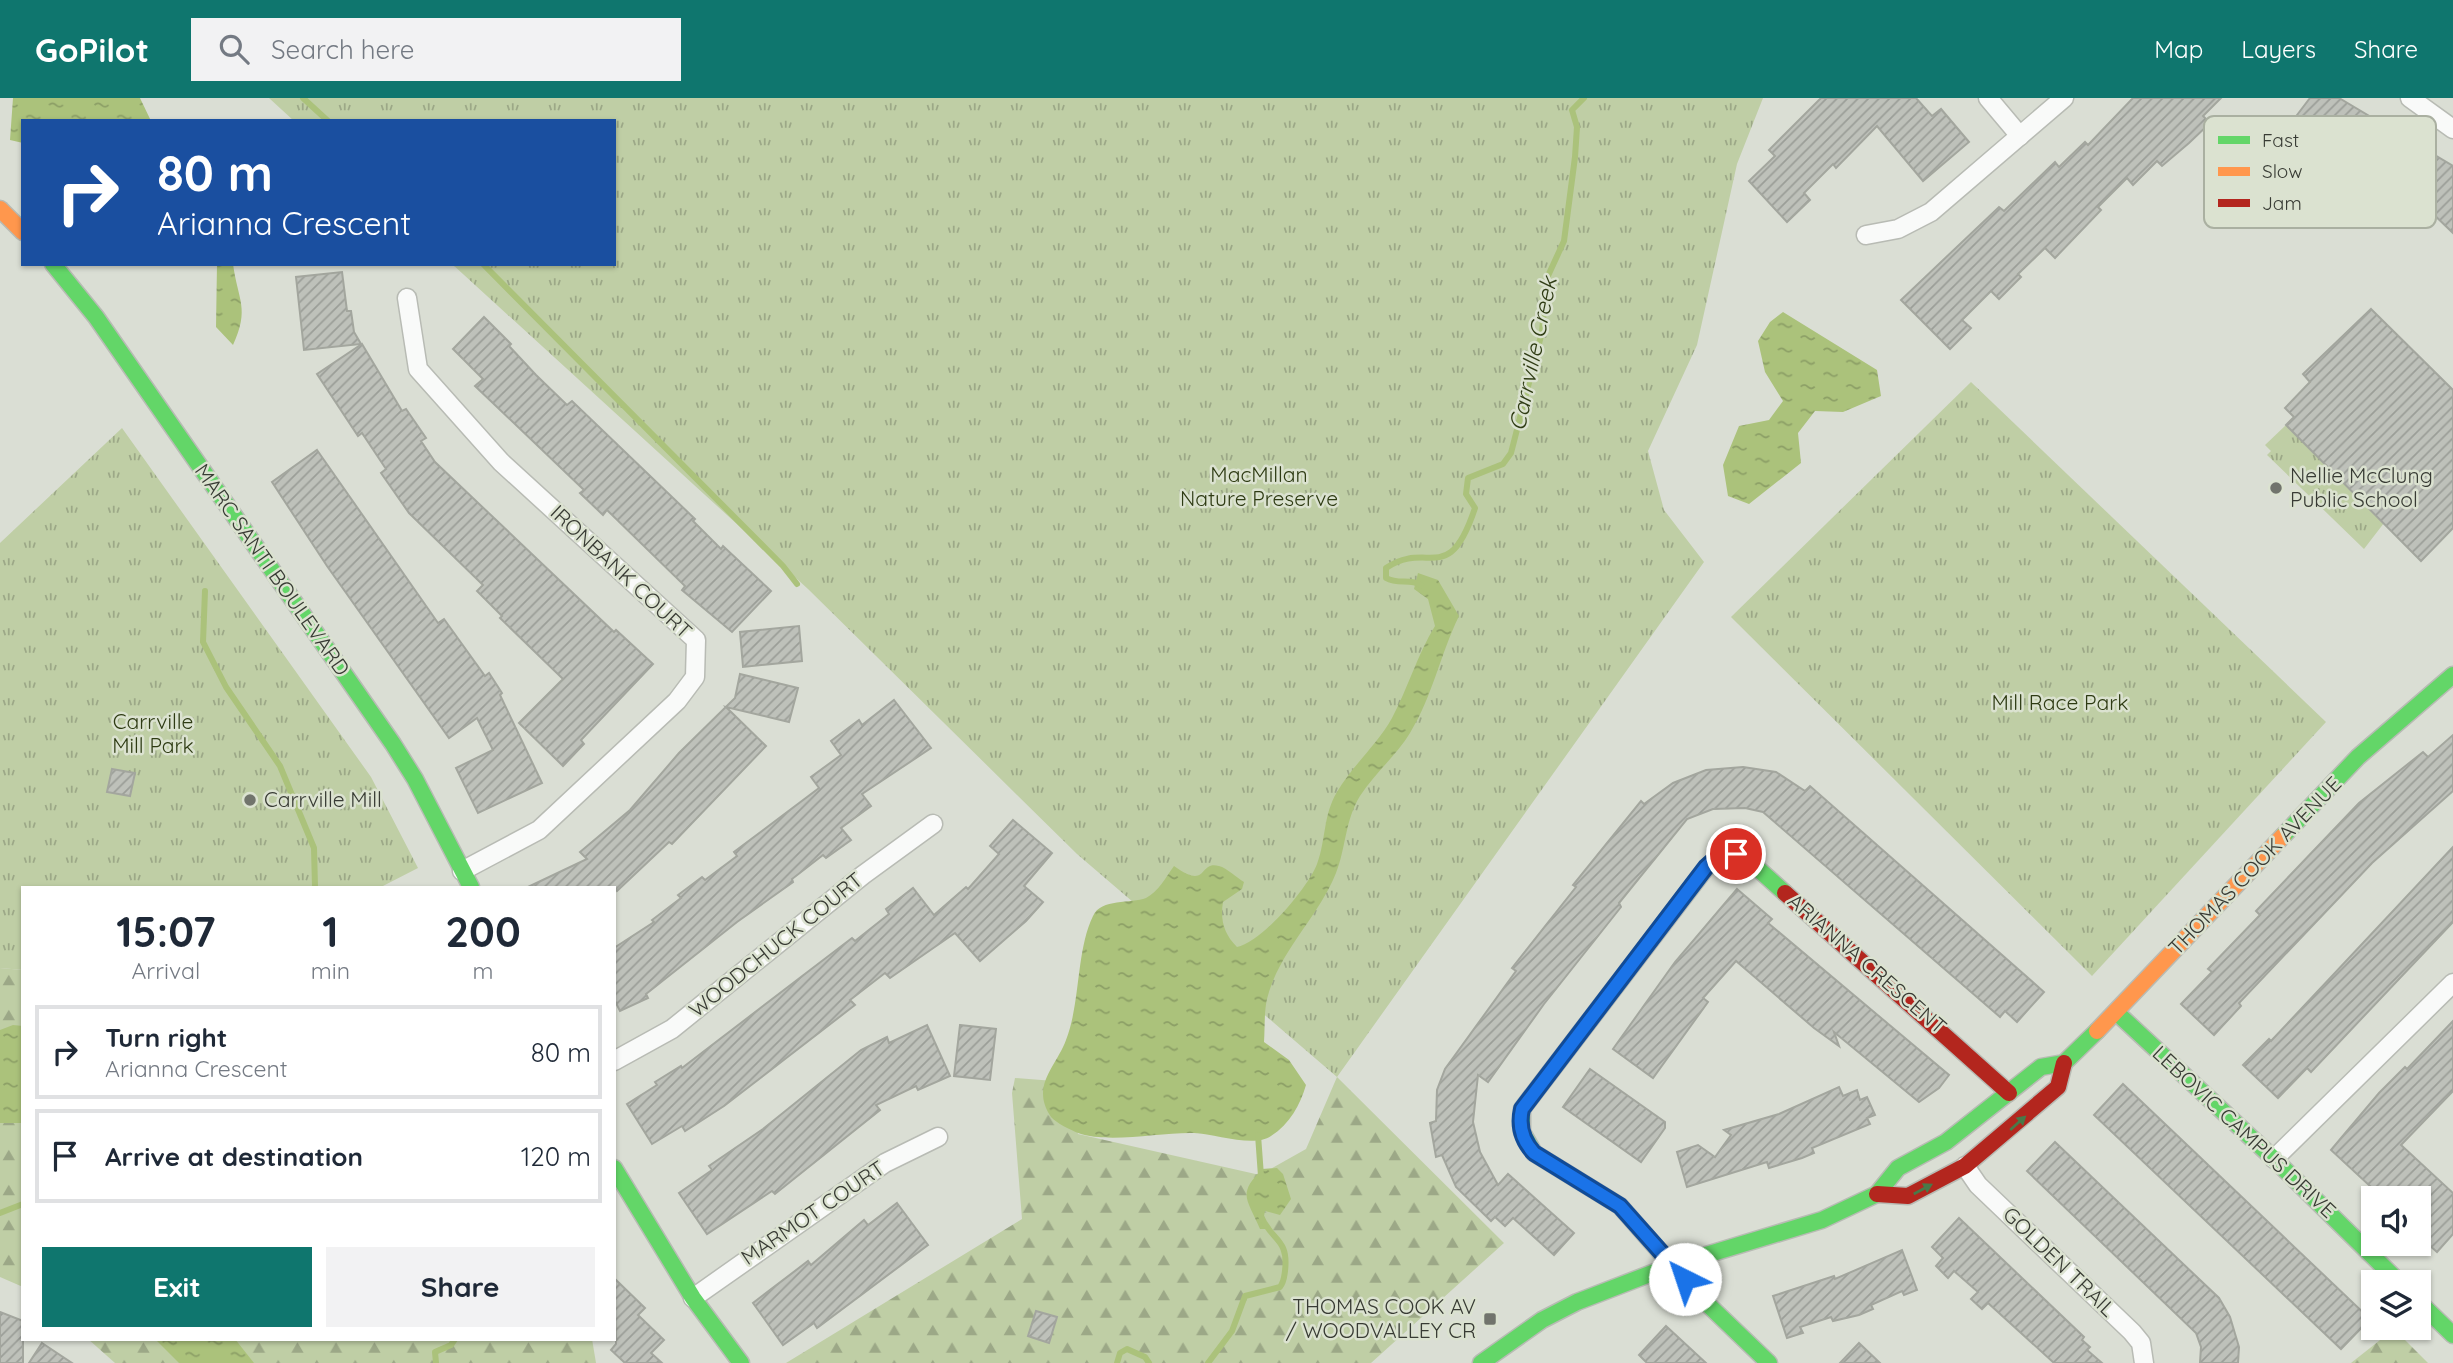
<!DOCTYPE html>
<html lang="en">
<head>
<meta charset="utf-8">
<style>
  :root { --surface:#fff; --page:#f2f2f3; --text:#1f2937; --muted:#747a83; --line:#e0e1e3; --accent:#0f766e }
  body { margin:0; font-family:Quicksand,sans-serif; background:var(--page); color:var(--text); height:100vh; display:flex; flex-direction:column; font-size:26px; white-space:nowrap }
  * { box-sizing:border-box; margin:0 }
  p { font-size:23px; color:var(--muted) }
  .icon { flex:none; width:38px; height:38px; fill:none; stroke:currentColor; stroke-width:2; stroke-linecap:round; stroke-linejoin:round }
  .map { position:relative; flex:1; overflow:hidden }
  .sheet { position:absolute; left:21px; top:788px; width:595px; height:455px; display:flex; flex-direction:column; background:var(--surface); border-radius:0px; box-shadow:0 2px 5px #0004 }
  .sheet>* { flex:none }
  .banner { position:absolute; left:21px; top:21px; width:595px; height:147px; border-radius:0px; box-shadow:0 2px 5px #0004; background:#1a4fa0; color:#fff; overflow:hidden }
  .fabs { position:absolute; left:2361px; top:1088px; display:grid; gap:14px }
  .fabs a { display:grid; place-items:center; width:70px; height:70px; border-radius:0px; background:var(--surface); box-shadow:0 2px 5px #0004; font-size:35px }
  .pin { position:absolute; display:grid; place-items:center; width:60px; height:60px; color:#fff; margin:-30px; border:4px solid #fff; border-radius:50%; box-shadow:0 2px 7px #0007 }
  .me { position:absolute; width:77px; margin:-38px; rotate:319deg; stroke-linejoin:round; filter:drop-shadow(0 0 5px #0008) }
  .turn { display:flex; align-items:center; gap:24px; height:147px; padding:0 21px; font-size:32px }
  .turn .icon { width:91px; height:91px; stroke-width:2.5 }
  .turn b { display:block; font-size:49px; line-height:60px }
  .eta { display:flex; justify-content:space-evenly; align-items:center; height:119px; text-align:center }
  .eta b { font-size:42px; font-weight:800; line-height:49px }
  .action { display:flex; gap:14px; margin-top:auto; padding:14px 21px }
  .action a { flex:1; height:80px; border-radius:0px; background:var(--accent); color:#fff; font-size:28px; font-weight:800; line-height:80px; text-align:center }
  .action a+a { background:var(--page); color:var(--text) }
  ul { padding:0; list-style:none }
  li { display:flex; align-items:center; gap:21px; height:94px; margin:0 14px 10px; padding:0 7px; border:4px solid var(--line); border-radius:0px }
  li div { flex:1 }
  li b { display:block; font-size:26px }
  li em { font-style:normal }
  header { display:flex; align-items:center; gap:42px; box-sizing:border-box; height:98px; padding:0 35px; background:var(--accent); color:#fff }
  header strong { font-size:33px }
  nav { display:flex; gap:38px; margin-inline-start:auto; font-size:24px }
  .search { width:490px; height:63px; background:var(--page); display:flex; align-items:center; gap:18px; box-sizing:border-box; padding:0 24px; border-radius:0px; color:var(--muted); font-size:26px }
  .map>svg:first-child { display:block }
</style>
</head>
<body>
<header>
<strong>GoPilot</strong>
<div class="search"><svg class="icon" aria-label="search" viewBox="0 0 24 24"><circle cx="10" cy="10" r="6"/><path d="M15 15l6 6"/></svg>Search here</div>
<nav><a>Map</a><a>Layers</a><a>Share</a></nav>
</header>
<div class="map">
<svg width="2453" height="1265" viewBox="0 0 2453 1265">
  <defs>
    <pattern id="forest-firs" width="22" height="20" patternUnits="userSpaceOnUse" patternTransform="scale(1.75)"><rect width="22" height="20" fill="#bfcea5"/><path d="M5 1l3.5 6h-7zM16 11l3.5 6h-7z" fill="#9ca887"/></pattern>
    <pattern id="park-tufts" width="24" height="20" patternUnits="userSpaceOnUse" patternTransform="scale(1.75)"><rect width="24" height="20" fill="#bfcea5"/><path d="M3 7l-1-3M5 7V3M7 7l1-3M15 17l-1-3M17 17v-4M19 17l1-3" fill="none" stroke="#9ca887"/></pattern>
    <pattern id="water-ripples" width="26" height="14" patternUnits="userSpaceOnUse" patternTransform="scale(1.75)"><rect width="26" height="14" fill="#abc27b"/><path d="M2 4q2-2 4 0t4 0M15 11q2-2 4 0t4 0" fill="none" stroke="#8c9f66"/></pattern>
    <pattern id="building-hatch" width="6" height="6" patternUnits="userSpaceOnUse" patternTransform="scale(1.75)"><rect width="6" height="6" fill="#bec1ba"/><path d="M-1 1l2-2M0 6l6-6M5 7l2-2" fill="none" stroke="#9b9e98"/></pattern>
  </defs>
  <rect width="100%" height="100%" fill="#daded4"/>
  <g fill="url(#forest-firs)">
    <path d="M0 870 23 872V1189L0 1179Z"/>
    <path d="M1337 979 1504 1145 1371 1265H786L1022 1121 1012 995 1015 980 1067 984 1078 1036 1260 1077 1306 1051Z"/>
    <path d="M2394 1231 2428 1265H2351Z"/>
    <path d="M88 1241H592L596 1265H115Z"/>
  </g>
  <g fill="url(#park-tufts)">
    <path d="M269 0H1763L1737 66 1697 247 1648 353 1664 412 1704 464 1337 979 1077 756 808 491 452 166H614V23H294Z"/>
    <path d="M1971 284 2326 624 2092 878 1731 519Z"/>
    <path d="M2286 327 2384 425 2364 451 2267 357 2271 353 2265 347Z"/>
    <path d="M122 330 371 679 418 770 381 789H23V872L0 870V445Z"/>
  </g>
  <g fill="url(#water-ripples)">
    <path d="M13 0H140L151 23H23V45L10 42Z"/>
    <path d="M217 166H233C238 203 250 210 233 247L216 229Z"/>
    <path d="M1783 214 1877 272 1881 298 1843 314 1815 313 1798 335 1801 365 1749 406 1728 398 1723 367 1739 328 1769 322 1783 303 1765 274 1758 243 1770 224Z"/>
    <path d="M1418 475 1438 482 1459 518C1440 557 1433 597 1410 635 1396 658 1374 676 1360 698 1345 722 1346 750 1336 775 1318 820 1279 853 1267 901 1264 914 1265 930 1264 944L1289 962 1306 987C1300 1007 1290 1026 1271 1038 1254 1050 1216 1036 1194 1035 1161 1034 1109 1046 1078 1035 1071 1032 1056 1025 1051 1019 1030 988 1056 969 1066 942 1081 903 1076 853 1093 818 1101 800 1131 806 1146 800 1158 794 1166 779 1174 768 1209 793 1198 762 1219 768 1227 770 1237 780 1244 784L1242 791 1223 804C1220 822 1224 836 1237 849 1261 845 1308 790 1317 766 1326 742 1323 717 1337 694 1352 668 1377 647 1392 620 1408 590 1417 557 1435 528L1428 501 1414 491Z"/>
    <path d="M13 927 23 928V1025H0V932Z"/>
    <path d="M1277 1070 1283 1076 1291 1101 1280 1117 1265 1113 1263 1123 1267 1131H1260C1247 1100 1237 1097 1262 1071Z"/>
    <path d="M155 1241H235L254 1265H179Z"/>
  </g>
  <g fill="none" stroke-linecap="round" stroke-linejoin="round">
    <g stroke="#abc27b" stroke-width="6">
      <path d="M303 0 328 23"/>
      <path d="M483 166 783 468 797 486"/>
      <path d="M1421 487C1410 480 1398 487 1386 480V470C1429 441 1448 491 1475 410L1466 396 1468 380 1503 366 1511 355 1542 234 1547 180 1564 143 1575 59 1577 29 1572 12 1584 0"/>
      <path d="M205 493 203 544 226 589 280 668 314 750 315 789"/>
      <path d="M1258 1037 1261 1078"/>
      <path d="M0 1115 23 1106"/>
      <path d="M436 1265 435 1254 451 1247 455 1241"/>
      <path d="M1117 1265 1120 1255 1127 1251 1145 1259 1149 1265"/>
      <path d="M1208 1265 1232 1233 1245 1198 1280 1189C1284 1184 1284 1180 1285 1173 1289 1139 1271 1144 1260 1116"/>
    </g>
  </g>
  <g fill="url(#building-hatch)" stroke="#a3a69e" stroke-width="2">
    <path d="M1821 0H1916L1932 18 1941 11 1969 44 1923 83 1877 28 1836 70 1833 66 1804 95 1810 102 1787 124 1749 83 1775 58 1769 52Z"/>
    <path d="M2133 0H2221L2203 18 2210 25 2189 45 2162 68 2157 63 2133 87 2127 80 2098 109 2101 112 2055 160 2045 150 2018 176 2021 179 1999 201 1991 193 1962 222 1971 230 1950 251 1901 202 1999 109 2004 113 2055 64 2059 69 2085 44 2088 47Z"/>
    <path d="M2310 0H2339L2453 68V135L2427 110 2325 46 2294 21Z"/>
    <path d="M342 174 347 213H351L354 234 361 246 304 252 296 179Z"/>
    <path d="M2371 211 2453 292V430L2421 463 2286 327 2294 319 2285 310 2310 284 2303 276Z"/>
    <path d="M484 219 511 246 509 248 536 277 567 307 572 303 695 421 693 423 721 451 723 448 771 493 732 534 682 492 685 488 607 412 603 417 580 395 584 392 475 288 483 281 453 251Z"/>
    <path d="M362 246 402 313 406 311 426 340 421 343 435 364 614 534 616 532 653 566 581 642 584 646 563 668 519 625 563 581 500 520 502 518 477 493 483 487 409 415 381 375 386 371 362 335 358 338 317 276Z"/>
    <path d="M317 352 438 525 444 521 485 578 489 575 502 595 500 597 542 685 478 715 456 670 493 652 477 620 449 640 327 468 272 384Z"/>
    <path d="M799 528 802 563 743 569 740 534Z"/>
    <path d="M740 576 798 590 789 624 726 609 766 648 672 746 669 744 617 793 614 789H528L587 761 580 754 630 712 679 655 735 600Z"/>
    <path d="M894 602 931 650 862 696 871 708 841 730 851 742 826 760 823 757 792 781 793 784 737 824 646 896 648 900 620 913 614 901V850L654 824 652 822 681 800 678 797 702 779 705 782 737 758 734 754 819 690 811 679 841 657 831 643 859 622 862 627Z"/>
    <path d="M2453 637V693L2372 765 2239 905 2241 908 2214 937 2181 906 2212 874 2208 871 2260 817 2256 813 2359 705 2423 654 2428 659Z"/>
    <path d="M1743 669 1776 674 1805 693 1810 688 2044 894 2017 924 2005 913 2000 919 1763 714 1745 710 1713 711 1687 721 1619 805 1621 809 1544 906 1488 984 1478 977 1473 1024 1480 1054 1498 1087 1508 1076 1574 1135 1554 1157 1513 1120 1505 1128 1495 1119 1491 1123 1456 1089 1442 1057 1436 1059 1430 1025 1436 1023 1437 992 1445 971 1516 873 1512 870 1576 789 1573 787 1641 703 1644 706 1673 685 1706 672Z"/>
    <path d="M112 671 135 675 130 698 107 694Z"/>
    <path d="M1013 722 1052 755 1024 788 1043 804 1026 823 980 863 955 835 890 880 885 875 850 902 855 907 724 1008 685 1033 682 1028 652 1046 627 1006 657 987 655 984 681 968 682 970 852 840 855 843 889 816 886 811 913 790 934 817 966 789 968 791 999 756 990 748Z"/>
    <path d="M2453 749V824L2311 974 2307 970 2278 1000 2243 967 2269 941 2271 943Z"/>
    <path d="M1737 791 1772 821 1768 825 1949 977 1939 990 1919 1004 1834 934 1839 948 1814 930 1736 863 1703 900 1708 904 1653 980 1613 951 1675 864Z"/>
    <path d="M2453 923V993L2401 1047 2453 1095V1136L2437 1154 2418 1137V1101H2384L2331 1052 2379 995 2405 969 2407 971Z"/>
    <path d="M927 927 950 978 918 992 916 988 876 1007 880 1012 775 1096 772 1093 707 1136 679 1095 712 1072 709 1068 763 1031 861 952 887 939 889 945Z"/>
    <path d="M960 927 996 931 990 982 954 978Z"/>
    <path d="M1590 971 1665 1024V1030L1641 1064 1563 1009Z"/>
    <path d="M2123 986 2370 1221 2341 1251 2094 1017Z"/>
    <path d="M1839 989 1843 998 1857 992 1860 1002 1867 999 1875 1017 1867 1020 1870 1026 1812 1050 1814 1055 1802 1060 1769 1070 1767 1064 1687 1089 1677 1054 1698 1047 1715 1059 1731 1037 1724 1032 1779 1016Z"/>
    <path d="M2055 1044 2219 1200 2230 1219 2239 1249 2238 1265H2200L2201 1249 2196 1235 2027 1073Z"/>
    <path d="M897 1105 928 1147 817 1230 814 1225 783 1247 753 1205 808 1163 811 1167 864 1122 868 1127Z"/>
    <path d="M1959 1120 2084 1239 2082 1242 2090 1249 2087 1252 2102 1265H2054L1988 1205 1982 1211 1971 1201 1978 1194 1954 1173 1948 1180 1936 1168 1943 1160 1932 1149Z"/>
    <path d="M1902 1152 1917 1192 1904 1197 1902 1193 1871 1207 1873 1211 1859 1217 1833 1223 1831 1219 1800 1229 1803 1235 1787 1240 1773 1198 1834 1178 1835 1181Z"/>
    <path d="M614 1180 645 1210 638 1217 664 1242 651 1255 662 1265H625L611 1252 616 1246Z"/>
    <path d="M1036 1213 1057 1219 1049 1245 1028 1238Z"/>
    <path d="M0 1214 23 1223V1265H0Z"/>
    <path d="M1666 1228 1706 1265H1647L1639 1257Z"/>
    <path d="M42 1245 72 1265H29Z"/>
    <path d="M1859 1245 1880 1265H1840Z"/>
  </g>
  <g fill="none" stroke-linecap="round" stroke-linejoin="round">
    <g stroke="#b8bbb4" stroke-width="21">
      <g id="street">
        <path d="M1988 0 2020 38"/>
        <path d="M2410 0 2453 31"/>
        <path d="M1866 137 1898 131 1931 114 2064 0"/>
        <path d="M407 200 418 271 501 364 696 542 695 579 677 603 539 732 462 773"/>
        <path d="M614 963 672 931 863 777 933 726"/>
        <path d="M2274 1061 2453 885"/>
        <path d="M1965 1068 1978 1087 2132 1234 2141 1245 2144 1265"/>
        <path d="M693 1200 885 1065 938 1039"/>
      </g>
    </g>
    <g stroke="#b8bbb4" stroke-width="19">
      <g id="fast">
        <path d="M53 166 96 219 393 646 415 681 471 789"/>
        <path d="M2283 738 2358 659 2453 577"/>
        <path d="M2116 914 2274 1061 2400 1185"/>
        <path d="M614 1070 693 1200 741 1265"/>
        <path d="M2418 1203 2453 1237"/>
        <path d="M1481 1265 1542 1222 1577 1204 1673 1167 1822 1122 1877 1096 1898 1070 1946 1044 2041 969 2064 965 2097 933"/>
        <path d="M1769 1265 1697 1196 1620 1108 1534 1055 1522 1034V1011L1706 770 1725 757 1745 759 1785 795"/>
      </g>
    </g>
    <g stroke="#b8bbb4" stroke-width="19">
      <g id="slow">
        <path d="M0 111 23 134"/>
        <path d="M2097 933 2283 738"/>
      </g>
    </g>
    <g stroke="#b8bbb4" stroke-width="19">
      <g id="jam">
        <path d="M1785 795 2009 995"/>
        <path d="M1877 1096 1908 1098 1965 1068 2058 989 2064 965"/>
      </g>
    </g>
    <use href="#street" stroke="#f9faf9" stroke-width="18"/>
    <use href="#fast" stroke="#63d668" stroke-width="16"/>
    <use href="#slow" stroke="#ff974d" stroke-width="16"/>
    <use href="#jam" stroke="#b3261e" stroke-width="16"/>
  </g>
  <defs><path id="oneway-solid" d="M-6-.8H1V-3.2L6.5 0L1 3.2V.8H-6Z" transform="scale(1.75)"/></defs>
  <g fill="#497949">
    <use href="#oneway-solid" transform="translate(2018 1025) rotate(-42)"/>
    <use href="#oneway-solid" transform="translate(1923 1091) rotate(-28)"/>
  </g>
  <g fill="none" stroke-linecap="round" stroke-linejoin="round">
    <g stroke="#114b97" stroke-width="18">
      <path id="route" d="M1685 1181 1620 1108 1534 1055C1522 1042 1518 1028 1522 1011L1706 769 1715 761 1736 756"/>
    </g>
    <use href="#route" stroke="#1a73e8" stroke-width="12"/>
  </g>
  <g fill="#71746c" stroke="#dbe2d0" stroke-width="2.5">
    <circle cx="2276" cy="390" r="7"/>
    <circle cx="250" cy="702" r="7"/>
    <rect x="1483" y="1214" width="14" height="14" rx="3.5"/>
  </g>
  <g text-anchor="middle" stroke-width="5" stroke-linejoin="round" paint-order="stroke">
    <g font-size="21" fill="#2e3b13" stroke="#dbe2d0">
      <text x="1259" y="384">MacMillan<tspan x="1259" dy="24">Nature Preserve</tspan></text>
      <text x="2060" y="612">Mill Race Park</text>
      <text x="153" y="631">Carrville<tspan x="153" dy="24">Mill Park</tspan></text>
    </g>
    <g font-size="21" fill="#383b34" stroke="#dbe2d0" text-anchor="start">
      <text x="2290" y="385">Nellie McClung<tspan x="2290" dy="24">Public School</tspan></text>
      <text x="264" y="709">Carrville Mill</text>
      <text x="1476" y="1216" text-anchor="end">THOMAS COOK AV<tspan x="1476" dy="24">/ WOODVALLEY CR</tspan></text>
    </g>
    <g font-size="21" fill="#383b34" stroke="#dbe2d0">
      <text transform="translate(272 472) rotate(55)" y="7">MARC SANTI BOULEVARD</text>
      <text transform="translate(621 474) rotate(43)" y="7">IRONBANK COURT</text>
      <text transform="translate(2255 768) rotate(-46)" y="7">THOMAS COOK AVENUE</text>
      <text transform="translate(776 847) rotate(-39)" y="7">WOODCHUCK COURT</text>
      <text transform="translate(1867 866) rotate(41)" y="7">ARIANNA CRESCENT</text>
      <text transform="translate(2244 1034) rotate(43)" y="7">LEBOVIC CAMPUS DRIVE</text>
      <text transform="translate(813 1115) rotate(-34)" y="7">MARMOT COURT</text>
      <text transform="translate(2059 1164) rotate(44)" y="7">GOLDEN TRAIL</text>
    </g>
    <g font-size="23" font-style="italic" fill="#2f3c14" stroke="#dbe2d0">
      <text transform="translate(1533 256) rotate(-78)" y="8">Carrville Creek</text>
    </g>
  </g>
  <rect x="2204" y="18" width="232" height="112" rx="10" fill="#dbe2d0" stroke="#aab0a1" stroke-width="2"/>
  <rect x="2218" y="38" width="32" height="8" fill="#63d668"/>
  <rect x="2218" y="69" width="32" height="9" fill="#ff974d"/>
  <rect x="2218" y="101" width="32" height="8" fill="#b3261e"/>
  <g font-size="19" fill="#383b34">
    <text x="2262" y="49">Fast</text>
    <text x="2262" y="80">Slow</text>
    <text x="2262" y="112">Jam</text>
  </g>
</svg>
<div class="fabs">
<a><svg class="icon" aria-label="sound" viewBox="0 0 24 24"><path d="M4 9h4l5-4v14l-5-4H4zM17 9q2 3 0 6"/></svg></a>
<a><svg class="icon" aria-label="layers" viewBox="0 0 24 24"><path d="M12 4l9 5-9 5-9-5zM3 14l9 5 9-5"/></svg></a>
</div>
<div class="pin" style="left:1736px;top:756px;background:#d93025"><svg class="icon" aria-label="arrive" viewBox="0 0 24 24"><path d="M6 21V4h12l-3 4 3 4H6"/></svg></div>
<svg class="me" style="left:1685px;top:1181px" viewBox="-20 -20 40 40"><circle r="19" fill="#fff"/><path d="M0-13L10 11 0 6-10 11z" fill="#1a73e8"/></svg>
<div class="banner">
<div class="turn"><svg class="icon" aria-label="right" viewBox="0 0 24 24"><path d="M7 20v-9h11M14 6l5 5-5 5"/></svg><div><b>80 m</b>Arianna Crescent</div></div>
</div>
<section class="sheet">
<div class="eta">
<div><b>15:07</b><p>Arrival</p></div>
<div><b>1</b><p>min</p></div>
<div><b>200</b><p>m</p></div>
</div>
<ul>
<li><svg class="icon" aria-label="right" viewBox="0 0 24 24"><path d="M7 20v-9h11M14 6l5 5-5 5"/></svg><div><b>Turn right</b><p>Arianna Crescent</p></div><em>80 m</em></li>
<li><svg class="icon" aria-label="arrive" viewBox="0 0 24 24"><path d="M6 21V4h12l-3 4 3 4H6"/></svg><div><b>Arrive at destination</b></div><em>120 m</em></li>
</ul>
<div class="action"><a>Exit</a><a>Share</a></div>
</section>
</div>
</body>
</html>
